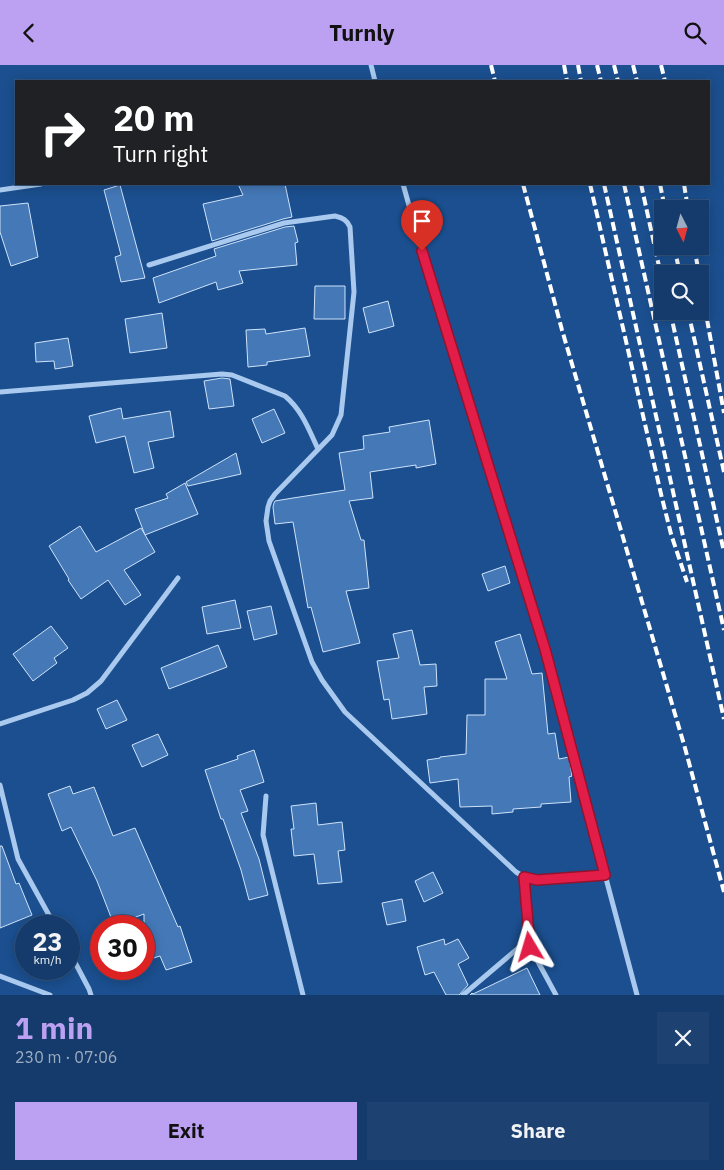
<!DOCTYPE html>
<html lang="en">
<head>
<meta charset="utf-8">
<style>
  :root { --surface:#143b6b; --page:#1d4271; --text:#f1f3f6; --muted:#9dadc1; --line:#33557e; --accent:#bca0f2 }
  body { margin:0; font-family:"IBM Plex Sans",sans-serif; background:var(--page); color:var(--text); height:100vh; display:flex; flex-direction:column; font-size:19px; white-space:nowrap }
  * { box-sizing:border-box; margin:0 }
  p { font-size:16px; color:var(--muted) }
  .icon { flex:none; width:28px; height:28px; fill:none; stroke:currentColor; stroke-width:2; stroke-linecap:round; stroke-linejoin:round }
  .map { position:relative; height:930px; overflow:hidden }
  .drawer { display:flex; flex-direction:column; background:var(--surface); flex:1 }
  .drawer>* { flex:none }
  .banner { position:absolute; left:15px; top:15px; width:695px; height:105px; border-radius:0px; box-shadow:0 2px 12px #0003,0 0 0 1px var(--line); background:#202124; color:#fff; overflow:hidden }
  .needle { width:32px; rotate:174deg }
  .tools { position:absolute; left:654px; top:135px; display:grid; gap:10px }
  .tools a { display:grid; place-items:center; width:55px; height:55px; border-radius:0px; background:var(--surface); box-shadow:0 2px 12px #0003,0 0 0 1px var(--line); font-size:25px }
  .speed { position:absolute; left:15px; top:850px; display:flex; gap:10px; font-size:25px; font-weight:700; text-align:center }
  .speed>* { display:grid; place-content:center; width:65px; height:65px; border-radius:50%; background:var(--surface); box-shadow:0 2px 12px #0003,0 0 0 1px var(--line); line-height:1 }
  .speed small { font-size:12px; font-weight:400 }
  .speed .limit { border:8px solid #d22; background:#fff; color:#111 }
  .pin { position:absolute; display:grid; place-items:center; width:42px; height:42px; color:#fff; margin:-51px -21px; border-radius:50% 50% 50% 0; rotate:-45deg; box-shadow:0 0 5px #0007 }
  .pin .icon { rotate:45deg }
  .me { position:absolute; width:55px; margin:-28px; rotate:353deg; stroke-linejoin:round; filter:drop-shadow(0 0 4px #0008) }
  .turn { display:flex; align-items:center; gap:18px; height:105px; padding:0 15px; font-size:22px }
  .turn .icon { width:65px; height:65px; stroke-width:2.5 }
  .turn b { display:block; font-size:35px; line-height:42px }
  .round { display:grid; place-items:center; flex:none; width:52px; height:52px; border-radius:0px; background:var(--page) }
  .headline { display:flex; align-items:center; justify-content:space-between; height:85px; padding:0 15px }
  h1 { font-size:30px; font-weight:800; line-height:38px; color:var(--accent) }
  .action { display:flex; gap:10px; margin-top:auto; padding:10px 15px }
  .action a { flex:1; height:58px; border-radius:0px; background:var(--accent); color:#111; font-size:20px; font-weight:800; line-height:58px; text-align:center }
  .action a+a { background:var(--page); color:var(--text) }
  header { display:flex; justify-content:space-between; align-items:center; height:65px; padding:0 15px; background:var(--accent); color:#111; font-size:22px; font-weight:800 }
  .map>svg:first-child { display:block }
</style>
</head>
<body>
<header><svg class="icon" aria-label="back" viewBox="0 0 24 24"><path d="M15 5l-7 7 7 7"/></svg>Turnly<svg class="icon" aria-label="search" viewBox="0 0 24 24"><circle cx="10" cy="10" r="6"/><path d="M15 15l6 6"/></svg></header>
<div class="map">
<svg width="724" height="930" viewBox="0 0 724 930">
  <rect width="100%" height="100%" fill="#1b4f8f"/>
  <g fill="#4478b7" stroke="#cfe3fa">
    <path d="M238 119H285L292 152 283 154 212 176 203 139 243 130Z"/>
    <path d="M120 120 145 213 121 217 115 192 121 190 104 125Z"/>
    <path d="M28 138 38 192 11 201 0 167V141Z"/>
    <path d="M294 161 298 177 295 178 297 200 239 206 243 218 218 225 216 217 159 238 153 213 216 191 214 184 285 162Z"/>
    <path d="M315 221H345V254H314Z"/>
    <path d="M388 236 394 261 369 268 363 243Z"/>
    <path d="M162 248 167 283 130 288 125 254Z"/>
    <path d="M305 263 310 291 267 297V300L248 302 246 265 265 264 266 269Z"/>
    <path d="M68 273 73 301 55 304 54 296 36 297 35 278Z"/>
    <path d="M222 313 230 314 234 341 209 344 204 316Z"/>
    <path d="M121 343 123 354 170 346 174 372 148 377 154 403 134 408 125 371 96 378 89 351Z"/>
    <path d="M274 344 285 368 262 378 252 354Z"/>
    <path d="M429 355 436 399 416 403V400L370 407 373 433 349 436 361 475H364L369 523 346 526 360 578 323 587 311 542 308 543 293 457 275 459 273 442 274 438 275 436 293 433 345 425 339 388 364 384 363 371 390 367 389 362Z"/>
    <path d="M236 388 241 409 188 421 186 417Z"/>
    <path d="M185 418 198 449 145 470 135 444 168 433 166 429Z"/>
    <path d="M80 461 96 487 141 463 155 487 124 505 141 530 125 540 108 515 81 534 68 515 69 514 49 481Z"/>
    <path d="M505 501 510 518 488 526 482 509Z"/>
    <path d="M235 535 241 563 207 569 202 542Z"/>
    <path d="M271 541 277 569 254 575 247 546Z"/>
    <path d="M51 561 68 583 54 593 57 598 33 616 13 589Z"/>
    <path d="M412 565 420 600 436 599 437 621 424 622 427 649 392 654 389 634 384 635 377 596 399 593 393 569Z"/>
    <path d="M520 569 532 609 542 608 548 669 555 668 559 694 569 692 572 711 569 712 571 737 541 739V742L513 744V747L492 749V741L460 742 458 714 430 718 427 695 440 693V692L466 689 467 650H485V614H507L495 577Z"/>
    <path d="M218 580 227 602 169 624 161 603Z"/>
    <path d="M117 635 127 655 106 664 97 644Z"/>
    <path d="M158 669 168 690 142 702 132 680Z"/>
    <path d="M254 685 264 717 240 725 248 746 241 748 259 794 268 830 249 835 241 805 223 754H221L205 705 238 694 237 691Z"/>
    <path d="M70 721 73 729 94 722 113 771 135 763 178 862 180 861 192 897 166 905 160 891 144 896V849L114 860 97 816 71 762 62 766 48 729Z"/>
    <path d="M316 738 318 760 342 757 345 785 338 786 342 817 318 819 314 789 294 791 291 764H294L291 741Z"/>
    <path d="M0 781H2L16 819 19 818 32 850 0 863Z"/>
    <path d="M433 807 443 828 424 837 415 816Z"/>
    <path d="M402 834 406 856 387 860 382 838Z"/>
    <path d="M444 874 445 880 458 874 469 893 458 899 468 920 459 930H446L434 907 425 910 417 882Z"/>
    <path d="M527 903 540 930H470L472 928 473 929Z"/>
  </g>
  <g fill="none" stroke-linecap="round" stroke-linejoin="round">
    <g stroke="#a9c9ee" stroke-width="5">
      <path d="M371 0 375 16"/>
      <path d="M403 119 431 219 545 584 637 930"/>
      <path d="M0 125 41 119"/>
      <path d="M149 200 284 158 335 151C343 153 347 155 350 162L354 227 341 350 332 370 275 429 270 436 268 442 266 456 269 476 312 597 322 615 345 647 516 807 526 813 537 815 605 810"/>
      <path d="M0 327 222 309 232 310 285 331C302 345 309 365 318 384"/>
      <path d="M0 659 73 635 87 628 101 616 178 513"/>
      <path d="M0 720 18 794 55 861"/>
      <path d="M266 731 263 770 303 930"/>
      <path d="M524 812 530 882 556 930"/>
      <path d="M69 886 89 924 91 930"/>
      <path d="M0 911 50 930"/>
      <path d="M463 930 529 874"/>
    </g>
    <g stroke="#fff" stroke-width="4" stroke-dasharray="9 4" stroke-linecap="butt">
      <path d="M491 0 495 16"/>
      <path d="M564 0 567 16"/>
      <path d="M578 0 581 16"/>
      <path d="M597 0 601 16"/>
      <path d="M614 0 618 16"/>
      <path d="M633 0 637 16"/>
      <path d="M661 0 665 16"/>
      <path d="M523 119 562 265 685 683 724 827"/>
      <path d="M590 119 661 429 671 469 687 517"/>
      <path d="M604 119 724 654"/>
      <path d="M624 119 724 565"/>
      <path d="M641 119 662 215"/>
      <path d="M660 119 665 144"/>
      <path d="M684 119 688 144"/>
      <path d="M674 181 680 209"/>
      <path d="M694 181 699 209"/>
      <path d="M700 216 724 348"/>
      <path d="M670 246 724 487"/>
      <path d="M688 246 724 407"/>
    </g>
  </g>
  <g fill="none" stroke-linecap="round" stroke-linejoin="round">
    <g stroke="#92132f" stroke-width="12">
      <path id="route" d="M422 186 545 584 605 810 537 815 524 812 530 882"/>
    </g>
    <use href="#route" stroke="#e11d48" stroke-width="9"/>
  </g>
</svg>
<div class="tools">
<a><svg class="needle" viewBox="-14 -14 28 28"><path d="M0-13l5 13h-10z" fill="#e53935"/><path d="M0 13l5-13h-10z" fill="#9dadc1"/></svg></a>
<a><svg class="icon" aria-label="search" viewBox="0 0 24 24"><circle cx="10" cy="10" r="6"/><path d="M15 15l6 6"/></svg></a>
</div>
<div class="speed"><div>23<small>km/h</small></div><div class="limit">30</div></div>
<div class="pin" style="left:422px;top:186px;background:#d93025"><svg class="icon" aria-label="arrive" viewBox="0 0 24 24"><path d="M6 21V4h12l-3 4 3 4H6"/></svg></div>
<svg class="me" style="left:530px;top:882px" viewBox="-20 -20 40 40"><path d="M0-17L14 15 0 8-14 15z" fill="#e11d48" stroke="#fff" stroke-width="4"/></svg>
<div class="banner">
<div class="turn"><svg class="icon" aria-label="right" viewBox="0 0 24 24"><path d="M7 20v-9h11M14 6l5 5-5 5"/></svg><div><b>20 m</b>Turn right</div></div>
</div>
</div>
<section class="drawer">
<div class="headline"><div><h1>1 min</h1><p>230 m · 07:06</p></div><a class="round"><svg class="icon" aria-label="close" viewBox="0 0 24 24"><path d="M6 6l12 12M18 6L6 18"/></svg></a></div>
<div class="action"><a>Exit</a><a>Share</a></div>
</section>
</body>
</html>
